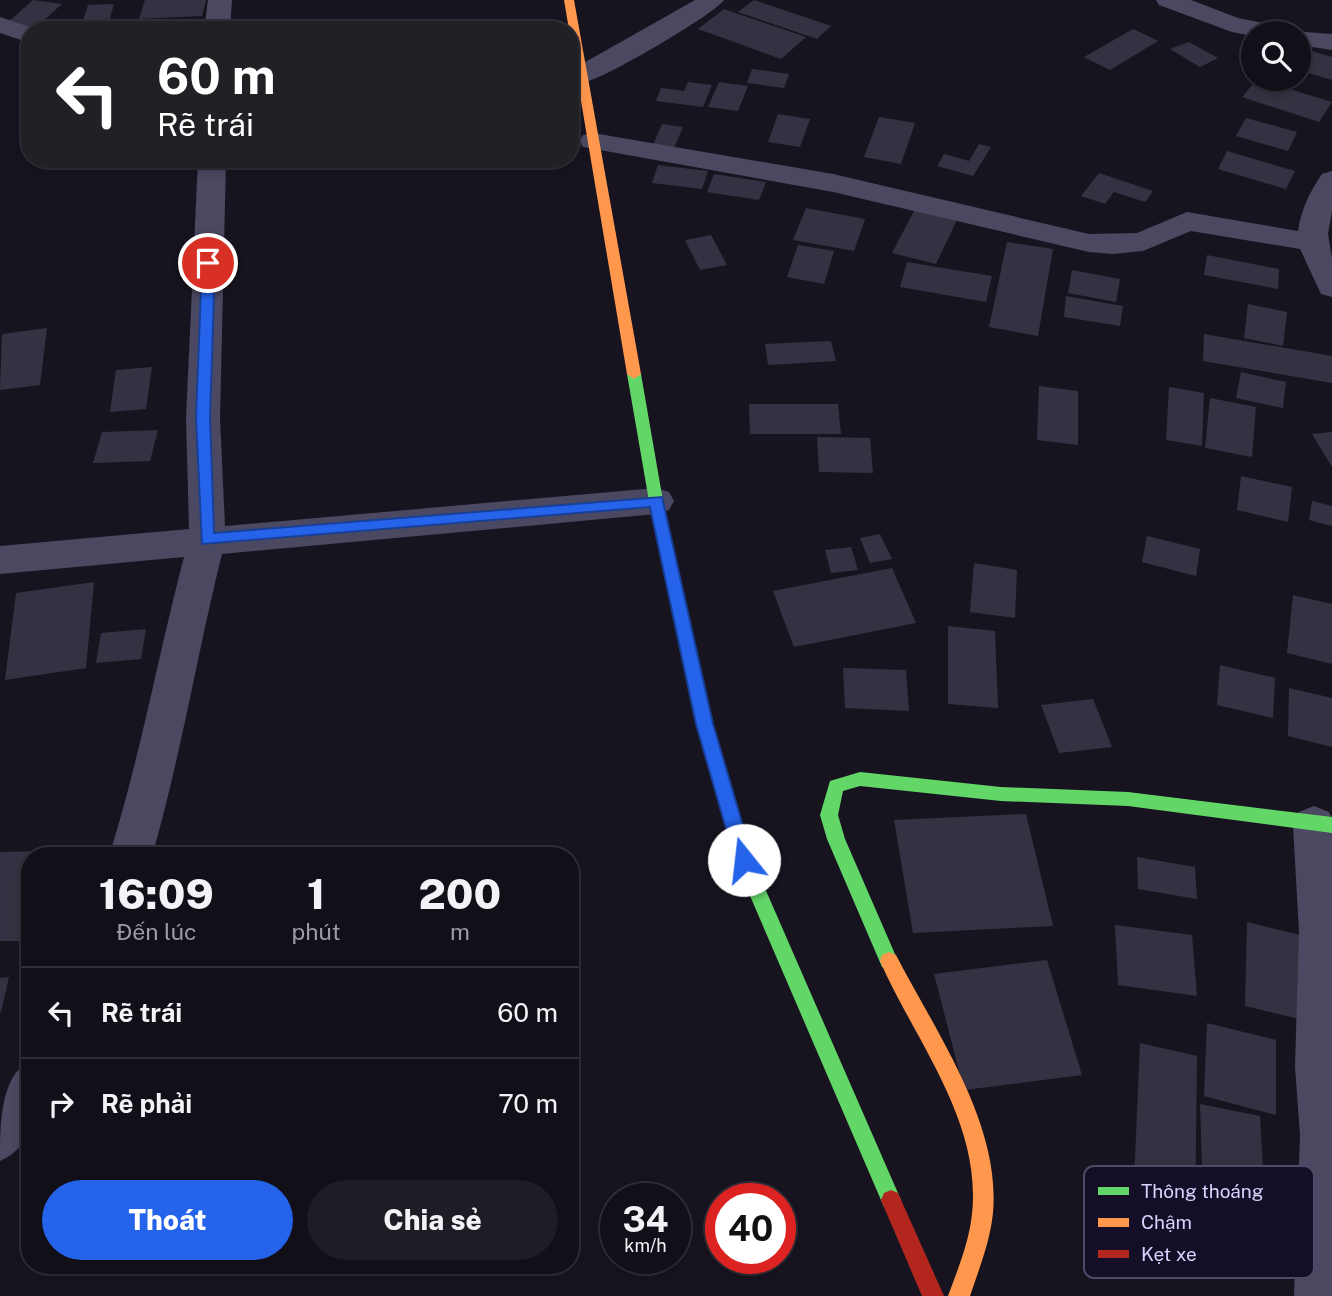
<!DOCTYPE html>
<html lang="vi">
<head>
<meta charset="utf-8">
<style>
  :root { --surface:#110f18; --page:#1e1d25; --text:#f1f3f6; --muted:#9c9ca2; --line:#302f37; --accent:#2563eb }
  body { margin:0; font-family:"Public Sans",sans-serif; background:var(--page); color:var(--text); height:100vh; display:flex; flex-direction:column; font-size:26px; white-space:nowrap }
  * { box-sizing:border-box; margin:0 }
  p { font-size:23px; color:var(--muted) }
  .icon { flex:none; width:38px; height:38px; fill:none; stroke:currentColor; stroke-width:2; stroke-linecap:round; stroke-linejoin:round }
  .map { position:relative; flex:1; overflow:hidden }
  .panel { position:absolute; left:21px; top:847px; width:558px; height:427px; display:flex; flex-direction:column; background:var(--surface); border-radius:28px; box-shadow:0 4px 10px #0003,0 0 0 2px var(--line) }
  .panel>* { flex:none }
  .hud { position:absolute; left:21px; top:21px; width:558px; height:147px; border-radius:28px; box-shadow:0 4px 10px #0003,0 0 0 2px var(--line); background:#202124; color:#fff; overflow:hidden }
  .fabs { position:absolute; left:1241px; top:21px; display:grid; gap:14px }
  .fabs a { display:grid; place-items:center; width:70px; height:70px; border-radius:50%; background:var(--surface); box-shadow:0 4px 10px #0003,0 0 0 2px var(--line); font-size:35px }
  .speed { position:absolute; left:600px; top:1183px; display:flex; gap:14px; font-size:35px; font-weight:700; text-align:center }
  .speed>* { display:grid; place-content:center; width:91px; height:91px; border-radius:50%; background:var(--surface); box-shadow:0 4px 10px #0003,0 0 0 2px var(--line); line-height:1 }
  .speed small { font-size:18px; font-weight:400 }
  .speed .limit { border:10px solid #d22; background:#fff; color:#111 }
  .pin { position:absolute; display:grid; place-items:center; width:60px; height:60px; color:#fff; margin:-30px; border:4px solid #fff; border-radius:50%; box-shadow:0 2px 7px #0007 }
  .me { position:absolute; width:77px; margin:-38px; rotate:344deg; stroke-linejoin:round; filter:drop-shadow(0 0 5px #0008) }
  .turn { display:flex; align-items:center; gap:24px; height:147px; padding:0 21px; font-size:32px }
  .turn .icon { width:91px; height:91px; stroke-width:2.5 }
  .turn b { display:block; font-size:49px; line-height:60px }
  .eta { display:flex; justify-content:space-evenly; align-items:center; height:119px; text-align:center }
  .eta b { font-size:42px; font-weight:800; line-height:49px }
  .button { display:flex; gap:14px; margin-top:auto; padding:14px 21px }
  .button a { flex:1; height:80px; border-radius:42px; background:var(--accent); color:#fff; font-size:28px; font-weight:800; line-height:80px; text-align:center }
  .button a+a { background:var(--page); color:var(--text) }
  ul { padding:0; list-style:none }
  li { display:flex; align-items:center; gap:21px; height:91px; padding:0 21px; border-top:2px solid var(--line) }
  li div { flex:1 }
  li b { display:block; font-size:26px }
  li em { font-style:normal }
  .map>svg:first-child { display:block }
</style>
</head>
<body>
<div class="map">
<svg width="1332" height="1296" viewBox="0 0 1332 1296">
  <rect width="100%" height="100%" fill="#171420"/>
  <g fill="#363142">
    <path d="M33 0 62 4 34 29 6 24Z"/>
    <path d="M145 0H206L202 16 139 19Z"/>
    <path d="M754 0 831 26 817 39 738 12Z"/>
    <path d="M114 4 108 25 81 26 88 5Z"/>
    <path d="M724 9 806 37 781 59 698 29Z"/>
    <path d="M1133 29 1158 41 1110 70 1084 57Z"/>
    <path d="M1189 42 1218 58 1200 67 1170 49Z"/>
    <path d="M1298 47 1332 57V80L1298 70Z"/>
    <path d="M752 69 789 74 784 88 747 83Z"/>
    <path d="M1257 79 1332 102 1319 122 1242 97Z"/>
    <path d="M688 82 712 85 703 107 656 101 661 88 684 91Z"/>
    <path d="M719 82 748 86 738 111 708 107Z"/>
    <path d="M778 114 810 119 800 147 768 142Z"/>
    <path d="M879 117 915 123 901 164 864 157Z"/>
    <path d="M1246 118 1297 132 1288 151 1236 136Z"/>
    <path d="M662 124 683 127 674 148 653 145Z"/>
    <path d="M979 144 991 147 973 176 937 166 944 154 969 161Z"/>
    <path d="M1227 151 1295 171 1286 189 1218 169Z"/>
    <path d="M658 165 708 171 702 189 652 183Z"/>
    <path d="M1099 173 1153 191 1145 202 1114 192 1105 204 1081 196Z"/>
    <path d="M714 174 766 182 759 200 707 192Z"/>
    <path d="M806 208 865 219 854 251 793 240Z"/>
    <path d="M915 209 957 220 936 264 892 253Z"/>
    <path d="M711 235 727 265 700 270 685 240Z"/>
    <path d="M1007 242 1053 249 1038 336 989 327Z"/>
    <path d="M798 245 834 251 824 284 787 277Z"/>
    <path d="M1207 255 1279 269 1278 289 1204 275Z"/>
    <path d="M907 262 992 276 986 302 900 287Z"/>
    <path d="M1072 270 1120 279 1116 302 1068 293Z"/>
    <path d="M1066 296 1123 306 1120 326 1064 317Z"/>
    <path d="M1248 304 1287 312 1283 346 1244 338Z"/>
    <path d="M47 328 40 385 0 390 2 334Z"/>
    <path d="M1204 334 1332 356V383L1203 361Z"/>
    <path d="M831 341 836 361 768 365 765 344Z"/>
    <path d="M152 367 146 409 110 412 116 370Z"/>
    <path d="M1241 372 1286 382 1283 408 1236 398Z"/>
    <path d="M1039 386 1078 391V445L1037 440Z"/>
    <path d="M1169 387 1204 393 1202 446 1166 440Z"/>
    <path d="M1210 398 1256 407 1252 457 1205 448Z"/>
    <path d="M749 404H838L841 434H750Z"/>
    <path d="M158 430 150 461 93 463 102 432Z"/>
    <path d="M1332 432V467L1312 434Z"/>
    <path d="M817 437 870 438 873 473 819 472Z"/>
    <path d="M1241 476 1292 487 1288 522 1237 510Z"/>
    <path d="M1312 501 1332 506V526L1309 520Z"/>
    <path d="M880 534 892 559 870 563 860 538Z"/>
    <path d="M1147 536 1200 549 1196 576 1142 562Z"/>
    <path d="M851 547 858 570 831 573 825 550Z"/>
    <path d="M974 563 1017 570 1015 618 970 612Z"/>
    <path d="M892 568 916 623 794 647 773 591Z"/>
    <path d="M94 582 86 668 5 680 16 593Z"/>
    <path d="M1293 595 1332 604V664L1287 653Z"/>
    <path d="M948 626 995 631 998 708 948 704Z"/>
    <path d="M146 629 141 659 96 663 101 633Z"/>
    <path d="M1220 665 1275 678 1273 718 1217 705Z"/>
    <path d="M843 668 906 670 909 711 845 708Z"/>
    <path d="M1289 688 1332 698V747L1288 736Z"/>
    <path d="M1093 699 1112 747 1059 753 1041 705Z"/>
    <path d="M1026 814 1053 926 913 933 894 820Z"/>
    <path d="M54 851 53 856H30L28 941H0V852Z"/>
    <path d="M1137 857 1195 867 1197 899 1138 889Z"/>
    <path d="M1247 922 1300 935 1299 1019 1245 1006Z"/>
    <path d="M1115 925 1192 935 1197 996 1118 985Z"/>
    <path d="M1047 960 1082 1075 964 1090 934 974Z"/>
    <path d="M9 977 1 1012H0V978Z"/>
    <path d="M1207 1023 1276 1040V1115L1204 1096Z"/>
    <path d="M1140 1043 1197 1056 1195 1220 1133 1205Z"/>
    <path d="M1200 1104 1260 1116 1265 1206 1203 1193Z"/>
  </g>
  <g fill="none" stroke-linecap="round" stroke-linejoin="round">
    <g fill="#4b4861" fill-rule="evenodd">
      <path d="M208 0H232L230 30H204Z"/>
      <path d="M695 0H724C715 14 602 80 585 82 579 83 575 81 570 77L573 69Z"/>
      <path d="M1156 0H1191L1238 18 1289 28 1291 31 1332 34V50L1298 45V33L1253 36 1232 32 1159 5Z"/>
      <path d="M0 17 39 30H30V43L0 33Z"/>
      <path d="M593 133 833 174 1089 234 1137 233 1187 212 1298 231C1301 210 1310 191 1322 174L1332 171V211L1328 234 1332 258V297L1321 294 1300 249 1191 231 1143 251 1113 254 1089 252 833 192 583 147 579 141 583 135Z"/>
      <path d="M198 159H226L220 418 225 526 656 488 669 492 674 501 669 510 656 514 222 554C197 654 181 756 152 856H109C140 758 158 656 184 557L0 574V546L189 529 186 418Z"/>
      <path d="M1314 806 1329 812 1332 818V1296H1294L1300 1135 1295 1067 1299 932 1293 825 1299 812Z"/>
      <path d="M30 1060C30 1099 41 1144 0 1161 0 1124 0 1077 30 1060Z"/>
    </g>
    <g fill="#63d668" fill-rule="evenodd">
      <path d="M634 369 641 374 663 501 712 724 753 861 901 1200 898 1207 891 1210 884 1207 735 861 696 724 649 501 627 374Z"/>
      <path d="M860 772 1001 787 1128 792 1332 817V833L1128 806 1001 801 860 786 843 791 838 815 845 839 898 961 896 967 889 970 882 967 827 839 820 815 830 781Z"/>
    </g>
    <g fill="#ff974d" fill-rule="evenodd">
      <path d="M564 0H574L641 374 634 379 627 374Z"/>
      <path d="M889 952 896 955C935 1031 1001 1123 993 1213 990 1242 979 1269 970 1296H948C958 1269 969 1242 972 1214 982 1121 915 1041 880 961L882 955Z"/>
    </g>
    <path fill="#b3261e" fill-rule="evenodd" d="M891 1190 898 1193 944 1296H922L881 1200 884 1193Z"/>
  </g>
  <path fill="#2563eb" stroke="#184099" stroke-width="2" d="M208 259 215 263 210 418 214 533 662 497 713 724 753 860 750 866 744 868 738 866 735 860 696 724 650 507 202 544 196 418 202 263Z"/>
  <rect x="1084" y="1166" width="230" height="112" rx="10" fill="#140e26" stroke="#504967" stroke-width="2"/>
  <rect x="1098" y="1187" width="31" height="8" fill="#63d668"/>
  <rect x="1098" y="1218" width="31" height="9" fill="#ff974d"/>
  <rect x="1098" y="1250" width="31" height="8" fill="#b3261e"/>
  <g font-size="19" fill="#dcd2ff">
    <text x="1141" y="1198">Thông thoáng</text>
    <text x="1141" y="1229">Chậm</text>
    <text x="1141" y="1261">Kẹt xe</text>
  </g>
</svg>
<div class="fabs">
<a><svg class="icon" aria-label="search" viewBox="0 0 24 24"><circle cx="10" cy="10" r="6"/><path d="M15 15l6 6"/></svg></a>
</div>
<div class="speed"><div>34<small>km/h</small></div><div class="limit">40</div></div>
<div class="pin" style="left:208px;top:263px;background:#d93025"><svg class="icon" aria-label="arrive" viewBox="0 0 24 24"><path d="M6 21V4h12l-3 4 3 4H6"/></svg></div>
<svg class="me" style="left:744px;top:860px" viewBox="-20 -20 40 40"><circle r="19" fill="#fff"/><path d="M0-13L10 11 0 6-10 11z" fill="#2563eb"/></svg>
<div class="hud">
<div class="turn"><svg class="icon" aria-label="left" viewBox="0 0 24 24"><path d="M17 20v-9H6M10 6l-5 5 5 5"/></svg><div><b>60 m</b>Rẽ trái</div></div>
</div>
<section class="panel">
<div class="eta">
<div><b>16:09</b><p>Đến lúc</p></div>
<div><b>1</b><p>phút</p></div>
<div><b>200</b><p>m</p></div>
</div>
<ul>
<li><svg class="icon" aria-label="left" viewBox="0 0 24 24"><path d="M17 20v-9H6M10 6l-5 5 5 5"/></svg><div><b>Rẽ trái</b></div><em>60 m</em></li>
<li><svg class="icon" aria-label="right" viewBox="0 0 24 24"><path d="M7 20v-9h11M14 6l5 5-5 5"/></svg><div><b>Rẽ phải</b></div><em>70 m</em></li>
</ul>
<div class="button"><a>Thoát</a><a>Chia sẻ</a></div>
</section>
</div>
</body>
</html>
